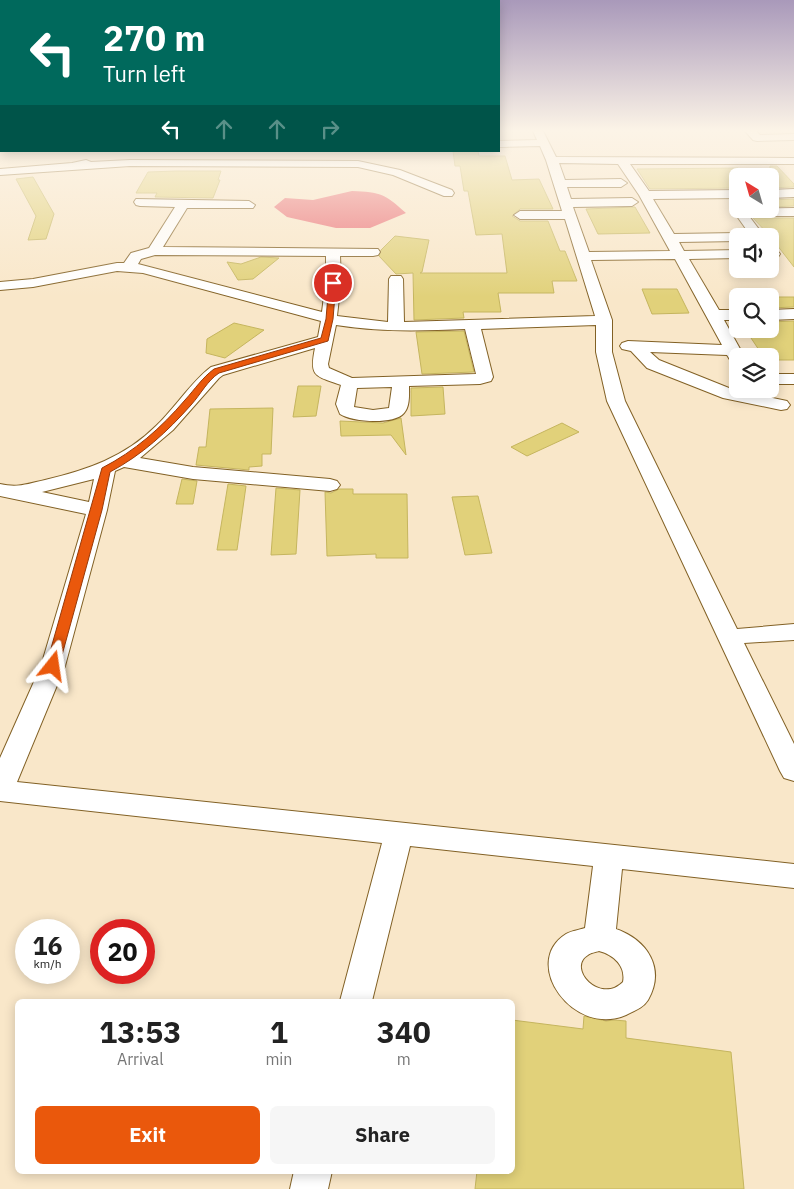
<!DOCTYPE html>
<html lang="en">
<head>
<meta charset="utf-8">
<style>
  :root { --surface:#fff; --page:#f6f6f6; --text:#222; --muted:#767676; --accent:#ea580c }
  body { margin:0; font-family:"IBM Plex Sans",sans-serif; background:var(--page); color:var(--text); height:100vh; display:flex; flex-direction:column; font-size:19px; white-space:nowrap }
  * { box-sizing:border-box; margin:0 }
  p { font-size:16px; color:var(--muted) }
  .icon { flex:none; width:28px; height:28px; fill:none; stroke:currentColor; stroke-width:2; stroke-linecap:round; stroke-linejoin:round }
  .map { position:relative; flex:1; overflow:hidden }
  .sheet { position:absolute; left:15px; top:999px; width:500px; height:175px; display:flex; flex-direction:column; background:var(--surface); border-radius:8px; box-shadow:0 2px 12px #0003 }
  .sheet>* { flex:none }
  .guide { position:absolute; left:0px; top:0px; width:500px; height:152px; box-shadow:0 2px 12px #0003; background:#00695c; color:#fff; overflow:hidden }
  .needle { width:32px; rotate:323deg }
  .tools { position:absolute; left:729px; top:168px; display:grid; gap:10px }
  .tools a { display:grid; place-items:center; width:50px; height:50px; border-radius:8px; background:var(--surface); box-shadow:0 2px 12px #0003; font-size:25px }
  .speed { position:absolute; left:15px; top:919px; display:flex; gap:10px; font-size:25px; font-weight:700; text-align:center }
  .speed>* { display:grid; place-content:center; width:65px; height:65px; border-radius:50%; background:var(--surface); box-shadow:0 2px 12px #0003; line-height:1 }
  .speed small { font-size:12px; font-weight:400 }
  .speed .limit { border:8px solid #d22; background:#fff; color:#111 }
  .pin { position:absolute; display:grid; place-items:center; width:42px; height:42px; color:#fff; margin:-21px; border:2px solid #fff; border-radius:50%; box-shadow:0 1px 5px #0007 }
  .me { position:absolute; width:55px; margin:-28px; rotate:15deg; stroke-linejoin:round; filter:drop-shadow(0 0 4px #0008) }
  .turn { display:flex; align-items:center; gap:18px; height:105px; padding:0 20px; font-size:22px }
  .turn .icon { width:65px; height:65px; stroke-width:2.5 }
  .turn b { display:block; font-size:35px; line-height:42px }
  .lanes { display:flex; align-items:center; height:48px; padding:0 20px; background:#0003; justify-content:center; gap:25px; direction:ltr }
  .lanes .off { opacity:.35 }
  .eta { display:flex; justify-content:space-evenly; align-items:center; height:85px; text-align:center }
  .eta b { font-size:30px; font-weight:700; line-height:35px }
  .primary-button { display:flex; gap:10px; margin-top:auto; padding:10px 20px }
  .primary-button a { flex:1; height:58px; border-radius:8px; background:var(--accent); color:#fff; font-size:20px; font-weight:700; line-height:58px; text-align:center }
  .primary-button a+a { background:var(--page); color:var(--text) }
  .map>svg:first-child { display:block }
</style>
</head>
<body>
<div class="map">
<svg width="794" height="1189" viewBox="0 0 794 1189">
  <rect width="100%" height="100%" fill="#f9e7c9"/>
  <path fill="#ea7176" d="M352 191C381 192 385 194 406 213L370 228H336L287 217 274 207 285 198 313 200Z"/>
  <g fill="#e1d17a" stroke="#c5b55e">
    <path d="M453 151H478L479 156H505L512 180 539 179 553 209H520L512 216 520 221H548L560 251H565L577 281H552L554 293H498L501 312H463L464 318 414 320 413 273 396 274 379 256 381 250 395 236 429 240 422 272 420 273H507L502 234 476 235 468 191H464L460 166H455Z"/>
    <path d="M770 166H777L794 184V187L770 188Z"/>
    <path d="M738 168V188L650 189 637 169Z"/>
    <path d="M176 171H221L218 180H220L213 198 155 197 157 193H136L148 172Z"/>
    <path d="M33 177 54 214 46 239 28 240 36 216 16 179Z"/>
    <path d="M794 199V206L770 207V200Z"/>
    <path d="M635 207 650 233 598 234 586 209Z"/>
    <path d="M753 218H794V267L770 236Z"/>
    <path d="M261 257 279 258 253 279 238 280 227 262 241 264Z"/>
    <path d="M642 289H677L689 313 652 314Z"/>
    <path d="M770 297H794V307L770 308Z"/>
    <path d="M794 321V360H770V356H763L745 329H770V322Z"/>
    <path d="M234 323 264 330 225 358 206 353 207 339Z"/>
    <path d="M464 331 474 372 422 374 416 332Z"/>
    <path d="M298 386H321L316 416 293 417Z"/>
    <path d="M443 387 445 414 411 416V388Z"/>
    <path d="M273 408 271 454H262V466L249 467V470L196 465 199 447H206L210 409Z"/>
    <path d="M401 418 406 455 391 435 341 436 340 421 383 423Z"/>
    <path d="M562 423 579 432 527 456 511 447Z"/>
    <path d="M182 479 197 481 193 504H176Z"/>
    <path d="M228 484 246 486 237 550H217Z"/>
    <path d="M276 488 300 490 296 554 271 555Z"/>
    <path d="M339 489H353V494H407L408 558H376V554L327 556 325 492 331 493Z"/>
    <path d="M478 496 492 553 465 555 452 497Z"/>
    <path d="M584 1016 606 1021 614 1020 626 1021V1038L731 1052 744 1189H475L477 1171H512V1020L583 1029Z"/>
  </g>
  <g fill="none" stroke-linecap="round" stroke-linejoin="round">
    <g stroke="#826125" stroke-width="2">
      <g id="minor">
        <path d="M533 131H543L556 157 794 158V164H630L649 191 738 190V198L653 199 674 234 738 233 744 236H738V241L679 242 684 251 738 250V258L689 259 719 310H738V320H724L744 356H738V365L732 363 727 355 650 352 659 360 734 390 787 401 790 405 787 409 781 410 723 398 647 368 631 351 622 349 620 346 622 343 628 341 722 345 675 259 591 260 612 320V352L625 401 737 629 794 624V640L744 643 794 744V781L784 778 780 771 607 401 596 352V325L481 329 493 377 491 381 480 384 409 386C409 395 410 406 404 413 394 425 352 422 340 414L336 404 341 385C315 376 309 377 315 348L223 375 219 378 173 430 140 458 193 467 330 479 337 481 340 485 337 489 330 491 193 479 124 467 115 471 107 510 65 666 17 782 794 864V888L622 869 616 929C647 940 666 968 648 1000 643 1008 634 1011 626 1015 574 1038 520 963 566 934 571 931 579 930 585 928L593 866 410 846 372 1001H340L382 843 0 801V758L41 666 86 514 0 496V484C18 488 27 484 45 480 87 470 125 457 156 426 175 408 191 382 211 367L318 337 321 321 143 273 117 271 33 287 0 290V282L33 279 117 263H124L131 253 149 248 175 207 140 206 136 205 134 202 136 199 249 201 255 205 253 208H187L163 247 378 249 380 252 378 255 373 256H340L341 280 337 316 388 322 389 279 391 276H401L403 279 404 322 595 316 565 219H520L514 215 520 211H562L546 160 540 146 499 147V141L537 140ZM559 163 618 164 639 195 670 251 589 252 573 207 632 206 638 202 632 198 571 199 567 187H621L627 183 621 179 565 180ZM155 255 326 256V280L322 312 138 264 141 259ZM336 325C379 332 421 331 465 329L476 374 352 378 329 368 328 364ZM392 387 389 408 373 410 354 407 357 388ZM94 479 89 502 42 492ZM599 951C614 955 626 966 623 982 600 1005 566 968 588 955 590 953 596 952 599 951Z"/>
        <path d="M745 131H756L760 135 794 134V140L757 141 753 140Z"/>
        <path d="M86 160 91 162 130 160 358 161 400 170 452 190 454 193 452 196H444L393 175 358 167 130 166 0 175V169L72 163Z"/>
        <path d="M794 189V197L770 198V190Z"/>
        <path d="M794 208V216H749L764 236H751L734 212 738 209Z"/>
        <path d="M770 246C775 247 777 250 780 254L778 257 770 258Z"/>
        <path d="M794 309V319L770 320V310Z"/>
        <rect x="770" y="374" width="24" height="10"/>
        <path d="M294 1171H332L328 1189H290Z"/>
      </g>
    </g>
    <use href="#minor" fill="#fff" fill-rule="evenodd"/>
  </g>
  <linearGradient id="sky" x2="0" y2="1"><stop stop-color="#a999ba"/><stop offset="0.44" stop-color="#fcf4e7"/><stop offset="1" stop-color="#fcf4e7" stop-opacity="0"/></linearGradient>
  <rect width="794" height="297" fill="url(#sky)"/>
  <path fill="#ea580c" stroke="#983908" d="M333 281 336 283 333 319 328 341 219 373C207 381 201 394 191 405 167 432 142 455 110 472L102 510 59 666 57 669H48L46 666 102 468C135 451 161 428 185 400 195 389 202 378 214 369L321 338 326 319 329 283Z"/>
</svg>
<div class="tools">
<a><svg class="needle" viewBox="-14 -14 28 28"><path d="M0-13l5 13h-10z" fill="#e53935"/><path d="M0 13l5-13h-10z" fill="#767676"/></svg></a>
<a><svg class="icon" aria-label="sound" viewBox="0 0 24 24"><path d="M4 9h4l5-4v14l-5-4H4zM17 9q2 3 0 6"/></svg></a>
<a><svg class="icon" aria-label="search" viewBox="0 0 24 24"><circle cx="10" cy="10" r="6"/><path d="M15 15l6 6"/></svg></a>
<a><svg class="icon" aria-label="layers" viewBox="0 0 24 24"><path d="M12 4l9 5-9 5-9-5zM3 14l9 5 9-5"/></svg></a>
</div>
<div class="speed"><div>16<small>km/h</small></div><div class="limit">20</div></div>
<div class="pin" style="left:333px;top:283px;background:#d93025"><svg class="icon" aria-label="arrive" viewBox="0 0 24 24"><path d="M6 21V4h12l-3 4 3 4H6"/></svg></div>
<svg class="me" style="left:53px;top:666px" viewBox="-20 -20 40 40"><path d="M0-17L14 15 0 8-14 15z" fill="#ea580c" stroke="#fff" stroke-width="4"/></svg>
<div class="guide">
<div class="turn"><svg class="icon" aria-label="left" viewBox="0 0 24 24"><path d="M17 20v-9H6M10 6l-5 5 5 5"/></svg><div><b>270 m</b>Turn left</div></div>
<div class="lanes"><svg class="icon" aria-label="left" viewBox="0 0 24 24"><path d="M17 20v-9H6M10 6l-5 5 5 5"/></svg><svg class="icon off" aria-label="ahead" viewBox="0 0 24 24"><path d="M12 20V5M6 11l6-6 6 6"/></svg><svg class="icon off" aria-label="ahead" viewBox="0 0 24 24"><path d="M12 20V5M6 11l6-6 6 6"/></svg><svg class="icon off" aria-label="right" viewBox="0 0 24 24"><path d="M7 20v-9h11M14 6l5 5-5 5"/></svg></div>
</div>
<section class="sheet">
<div class="eta">
<div><b>13:53</b><p>Arrival</p></div>
<div><b>1</b><p>min</p></div>
<div><b>340</b><p>m</p></div>
</div>
<div class="primary-button"><a>Exit</a><a>Share</a></div>
</section>
</div>
</body>
</html>
